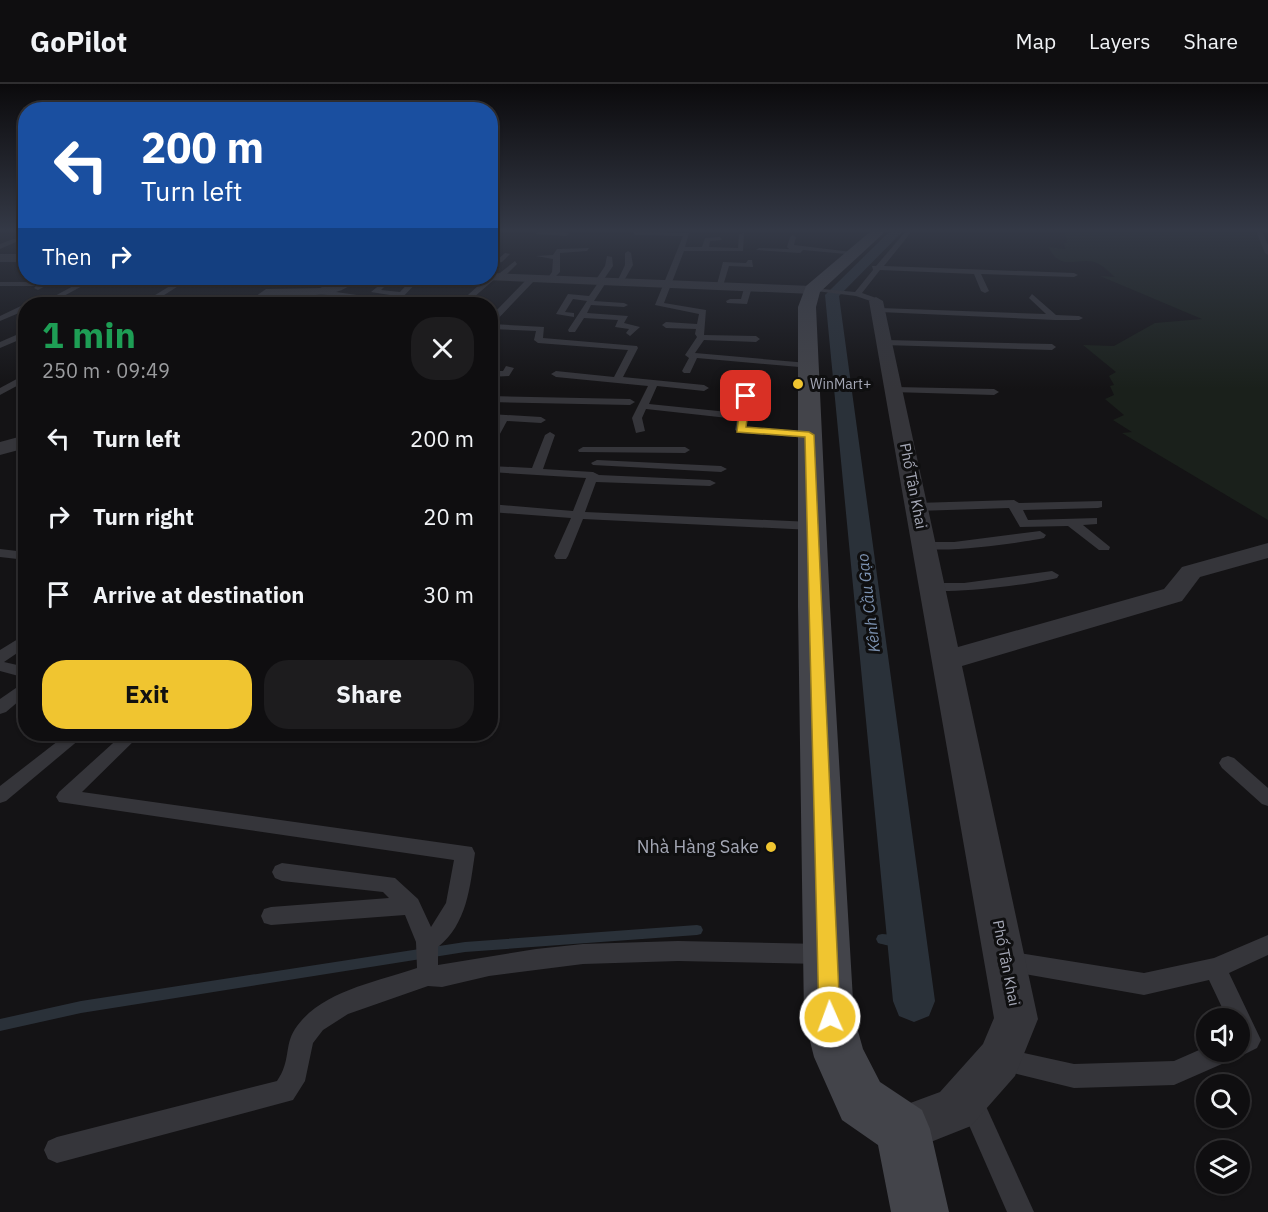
<!DOCTYPE html>
<html lang="en">
<head>
<meta charset="utf-8">
<style>
  :root { --surface:#0f0e10; --page:#1d1c1e; --text:#f1f3f6; --muted:#9b9c9f; --line:#2f2e30; --accent:#f0c530 }
  body { margin:0; font-family:"IBM Plex Sans",sans-serif; background:var(--page); color:var(--text); height:100vh; display:flex; flex-direction:column; font-size:22px; white-space:nowrap }
  * { box-sizing:border-box; margin:0 }
  p { font-size:20px; color:var(--muted) }
  .icon { flex:none; width:33px; height:33px; fill:none; stroke:currentColor; stroke-width:2; stroke-linecap:round; stroke-linejoin:round }
  .map { position:relative; flex:1; overflow:hidden }
  .drawer { position:absolute; left:18px; top:213px; width:480px; height:444px; display:flex; flex-direction:column; background:var(--surface); border-radius:24px; box-shadow:0 2px 4px #0004,0 0 0 2px var(--line) }
  .drawer>* { flex:none }
  .hud { position:absolute; left:18px; top:18px; width:480px; height:183px; border-radius:24px; box-shadow:0 2px 4px #0004,0 0 0 2px var(--line); background:#1a4fa0; color:#fff; overflow:hidden }
  .fabs { position:absolute; left:1196px; top:924px; display:grid; gap:12px }
  .fabs a { display:grid; place-items:center; width:54px; height:54px; border-radius:50%; background:var(--surface); box-shadow:0 2px 4px #0004,0 0 0 2px var(--line); font-size:30px }
  .pin { position:absolute; display:grid; place-items:center; width:51px; height:51px; color:#fff; margin:-26px; border-radius:12px; box-shadow:0 3px 9px #0006 }
  .me { position:absolute; width:66px; margin:-33px; rotate:358deg; stroke-linejoin:round; filter:drop-shadow(0 0 4px #0008) }
  .turn { display:flex; align-items:center; gap:21px; height:126px; padding:0 24px; font-size:27px }
  .turn .icon { width:78px; height:78px; stroke-width:2.5 }
  .turn b { display:block; font-size:42px; line-height:51px }
  .then { display:flex; align-items:center; height:57px; padding:0 24px; background:#0003; gap:12px; font-size:22px }
  .round { display:grid; place-items:center; flex:none; width:63px; height:63px; border-radius:24px; background:var(--page) }
  .headline { display:flex; align-items:center; justify-content:space-between; height:102px; padding:0 24px }
  h1 { font-size:36px; font-weight:700; line-height:45px; color:#1e9e55 }
  .cta { display:flex; gap:12px; margin-top:auto; padding:12px 24px }
  .cta a { flex:1; height:69px; border-radius:24px; background:var(--accent); color:#111; font-size:24px; font-weight:700; line-height:69px; text-align:center }
  .cta a+a { background:var(--page); color:var(--text) }
  ul { padding:0; list-style:none }
  li { display:flex; align-items:center; gap:18px; height:78px; padding:0 24px }
  li div { flex:1 }
  li b { display:block; font-size:22px }
  li em { font-style:normal }
  header { display:flex; align-items:center; gap:36px; box-sizing:border-box; height:84px; padding:0 30px; background:var(--surface); border-bottom:2px solid var(--line) }
  header strong { font-size:28px }
  nav { display:flex; gap:33px; margin-inline-start:auto; font-size:21px }
  .map>svg:first-child { display:block }
</style>
</head>
<body>
<header>
<strong>GoPilot</strong>
<nav><a>Map</a><a>Layers</a><a>Share</a></nav>
</header>
<div class="map">
<svg width="1268" height="1128" viewBox="0 0 1268 1128">
  <rect width="100%" height="100%" fill="#141315"/>
  <path fill="#1a201b" d="M1063 147H1255L1268 171V436L1122 349 1132 348 1113 336 1124 331 1105 315 1114 311 1110 302 1114 301 1109 292 1116 288 1083 261 1114 262 1155 239 1202 235 1100 192 1115 193C1110 189 1105 183 1099 180 1079 170 1063 191 1048 163L1065 165 1064 159H1068Z"/>
  <g fill="none" stroke-linecap="round" stroke-linejoin="round">
    <g fill="#2a3139" fill-rule="evenodd">
      <path d="M697 841 701 842 703 846 701 850 697 851 465 868 81 929 0 947V935L81 917 465 858Z"/>
      <path d="M882 850 908 852 912 853 914 857 912 861C903 864 887 862 878 859L876 855 878 851Z"/>
    </g>
    <path fill="#2a3139" fill-rule="evenodd" d="M890 147H903L839 212 935 917 929 932 914 938 899 932 893 917 825 211Z"/>
    <g fill="#35353a" fill-rule="evenodd">
      <path d="M538 147 566 148 569 150 566 152 536 150Z"/>
      <path d="M633 147 689 149 685 163H702L705 154 720 153 722 156 710 157 709 163 738 164 739 150 744 149 743 167H684L664 219 706 226 704 251 756 252 760 255 756 258 704 256 695 269 808 279 813 282 811 284 697 274 690 289H684L682 287 689 274 685 271 697 253 695 250 696 245 666 244 662 241 666 238 697 240 699 230 655 221 683 152 635 151Z"/>
      <path d="M906 147H912L884 182 1074 189 1078 191 1074 193 981 190 989 207 985 209 981 207 974 190 880 186 862 209 879 215V219H876L856 212 808 206 812 204 855 208 873 186 872 182H876Z"/>
      <path d="M1256 147H1262L1268 161V171L1265 169Z"/>
      <path d="M793 151 796 153 794 161 860 169 857 171 803 166 800 169 756 166 759 164 789 165 787 163 790 153Z"/>
      <path d="M26 154V158H16L0 165V160L13 155Z"/>
      <path d="M589 164 587 167 560 169V188L551 197 547 195 552 188 553 175 536 172 553 171 557 165Z"/>
      <path d="M628 167 631 169 633 181 622 200H616L625 181V169Z"/>
      <path d="M505 169 510 170 502 178 490 180V176L498 175Z"/>
      <path d="M607 172 612 173 613 182 604 195 607 197 594 217 624 219 628 221 624 223 591 221 587 229 628 232 624 239 640 243 630 252 626 249 629 245 615 243 618 236 584 234 575 248H569L568 246 587 217 573 215 565 228 574 229V233L556 230 568 210 589 212 598 199 595 197 605 182Z"/>
      <path d="M748 176H752L753 183 729 182 723 202 716 204 723 178 746 179Z"/>
      <path d="M515 177 517 180 502 195 496 194 466 220H458L490 191 496 192Z"/>
      <path d="M88 194H97L49 220H40Z"/>
      <path d="M183 194H191L150 220 102 219 106 217 147 216Z"/>
      <path d="M413 194H421L396 220H388L396 212 371 208 382 199 386 201 381 206 400 208Z"/>
      <path d="M528 194 535 196 493 240 544 243 543 254 637 262 638 264 623 293 704 301 709 304 704 307 657 302 649 320 738 329 741 311 746 308 751 311 746 343 809 348 814 351 809 354 740 349 735 346 737 335 646 325 642 334 645 347 636 349 632 334 648 302 556 293 551 290 556 287 614 293 628 266 538 259 534 256 536 247 490 245V233Z"/>
      <path d="M0 198H45L49 200 38 206 34 204 36 202H0Z"/>
      <path d="M745 201 752 203 747 220 727 219 726 217 730 215H741Z"/>
      <path d="M322 206 357 211 361 213 351 220H343L350 214 319 210Z"/>
      <path d="M1032 210 1056 231 1079 232 1083 234 1079 236H1055L880 228 876 226 880 224 1046 230 1029 214Z"/>
      <path d="M222 214 257 216 261 218 257 220 219 218 218 216Z"/>
      <path d="M23 221H26V226L0 237V232Z"/>
      <path d="M23 248H26V253L0 264V258Z"/>
      <path d="M886 256 1052 260 1056 263 1052 266 883 261 882 259Z"/>
      <path d="M506 282 514 284 509 292 490 293V287H503Z"/>
      <path d="M26 290V297L0 311V304Z"/>
      <path d="M895 303 994 305 999 308 994 311 892 308 890 306Z"/>
      <path d="M490 312 630 315 635 318 630 321 490 318Z"/>
      <path d="M490 330 541 333 546 336 541 339 507 337 495 359 490 362V349L497 337 490 336Z"/>
      <path d="M550 348 555 351 543 385 593 388 599 391 710 396 716 399 710 402 596 398 585 428 812 438 818 442 812 446 583 435 568 472 566 475H556L554 472 571 434 490 428V420L573 427 586 394 490 388V382L532 384 545 351Z"/>
      <path d="M583 363H685L690 366 685 369 579 368 578 366Z"/>
      <path d="M597 376 721 382 727 385 721 388 593 381 591 379Z"/>
      <path d="M1014 416 1019 419 1102 417V423L1098 424 1023 426 1028 436 1097 434V440L1083 441 1110 463 1109 466H1099L1068 442 1020 443 1009 424 917 427 911 423 917 419Z"/>
      <path d="M1040 447 1046 451 1044 454C1026 458 929 472 919 462L925 458H954Z"/>
      <path d="M0 465 26 468V476L0 473Z"/>
      <path d="M1052 487 1059 491 1057 494C1038 499 936 514 925 503L932 499H964Z"/>
      <path d="M26 550V563L4 578 26 583V594L0 587V566Z"/>
      <path d="M26 597V611L6 628 0 630V615Z"/>
      <path d="M67 650H86L6 717 0 719V702Z"/>
      <path d="M123 650H141L82 708 472 763 475 769C470 803 467 840 438 863V881L536 865 583 860 678 857 821 860 829 863 832 870 829 877 821 880 678 877 583 880 489 892 442 903 428 902 348 930 323 946 313 959 305 997 293 1016 57 1079 48 1075 44 1066 48 1057 57 1053 277 997C291 977 284 962 295 945 320 907 377 898 417 884L416 858 405 831 271 841 264 839 261 832 264 825 271 823 389 814 383 808 282 797 275 794 272 788 275 782 282 779 395 794 418 815 431 843 446 819 454 776 59 718 56 713 59 708Z"/>
      <path d="M1228 672 1234 674 1268 704V722L1262 720 1222 684 1219 679 1222 674Z"/>
      <path d="M1268 851V871L1229 889 1261 956 1257 964 1239 973 1234 970 1231 976 1174 1001 1074 1004 993 984 989 976 993 968 1001 964 1074 980 1174 977 1206 963V968H1239V934H1227L1209 896 1144 911 1007 887 999 884 996 877 999 870 1007 867 1144 889 1214 874Z"/>
      <path d="M970 1004 979 1007 1034 1128H1007L958 1016 961 1007Z"/>
    </g>
    <g fill="#35353a" fill-rule="evenodd">
      <rect x="0" y="170" width="26" height="8"/>
      <path d="M490 189 812 202 819 206 812 210 485 196 483 194H490Z"/>
      <path d="M341 194H358C336 219 304 208 276 212 263 215 264 222 245 220L266 205 320 204Z"/>
      <path d="M876 213 883 217 958 563 1164 505 1182 483 1268 459V474L1200 493 1182 517 962 582 1038 935 1015 992 971 1042 903 1069 886 1062 879 1045 886 1028 940 1008 983 960 994 934 869 217Z"/>
      <path d="M26 351V364L0 371V358Z"/>
    </g>
    <path fill="#43444a" fill-rule="evenodd" d="M871 147H886L820 208 816 223 830 523 854 933 863 965 880 998 922 1026 930 1045 949 1128H891L878 1061 842 1036 814 973 804 933 798 523V223L806 202Z"/>
  </g>
  <linearGradient id="sky" x2="0" y2="1"><stop stop-color="#0b0a0c"/><stop offset="0.48" stop-color="#343946"/><stop offset="1" stop-color="#343946" stop-opacity="0"/></linearGradient>
  <rect width="1268" height="305" fill="url(#sky)"/>
  <path fill="#f0c530" stroke="#9c801f" stroke-width="1.5" d="M746 309 750 312 746 343 809 348 814 351 840 933 837 940 830 943 822 940 819 933 805 353 737 348 741 312Z"/>
  <g fill="#f0c530" stroke="#0f0f10" stroke-width="2">
    <circle cx="798" cy="300" r="6"/>
    <circle cx="771" cy="763" r="6"/>
  </g>
  <g text-anchor="middle" stroke-width="6" stroke-linejoin="round" paint-order="stroke">
    <g font-size="14" fill="#a5a8b6" stroke="#0f0f10" text-anchor="start">
      <text x="810" y="305">WinMart+</text>
    </g>
    <g font-size="15" fill="#a5a8b6" stroke="#0f0f10">
      <text transform="translate(913 402) rotate(79)" y="5">Phố Tân Khai</text>
      <text transform="translate(1006 879) rotate(79)" y="5">Phố Tân Khai</text>
    </g>
    <g font-size="16" font-style="italic" fill="#7c92b1" stroke="#0f0f10">
      <text transform="translate(868 519) rotate(-97)" y="6">Kênh Cầu Gạo</text>
    </g>
    <g font-size="18" fill="#a5a8b6" stroke="#0f0f10" text-anchor="end">
      <text x="759" y="769">Nhà Hàng Sake</text>
    </g>
  </g>
</svg>
<div class="fabs">
<a><svg class="icon" aria-label="sound" viewBox="0 0 24 24"><path d="M4 9h4l5-4v14l-5-4H4zM17 9q2 3 0 6"/></svg></a>
<a><svg class="icon" aria-label="search" viewBox="0 0 24 24"><circle cx="10" cy="10" r="6"/><path d="M15 15l6 6"/></svg></a>
<a><svg class="icon" aria-label="layers" viewBox="0 0 24 24"><path d="M12 4l9 5-9 5-9-5zM3 14l9 5 9-5"/></svg></a>
</div>
<div class="pin" style="left:746px;top:312px;background:#d93025"><svg class="icon" aria-label="arrive" viewBox="0 0 24 24"><path d="M6 21V4h12l-3 4 3 4H6"/></svg></div>
<svg class="me" style="left:830px;top:933px" viewBox="-20 -20 40 40"><circle r="17" fill="#f0c530" stroke="#fff" stroke-width="3"/><path d="M0-11L8 9 0 5-8 9z" fill="#fff"/></svg>
<div class="hud">
<div class="turn"><svg class="icon" aria-label="left" viewBox="0 0 24 24"><path d="M17 20v-9H6M10 6l-5 5 5 5"/></svg><div><b>200 m</b>Turn left</div></div>
<div class="then">Then<svg class="icon" aria-label="right" viewBox="0 0 24 24"><path d="M7 20v-9h11M14 6l5 5-5 5"/></svg></div>
</div>
<section class="drawer">
<div class="headline"><div><h1>1 min</h1><p>250 m · 09:49</p></div><a class="round"><svg class="icon" aria-label="close" viewBox="0 0 24 24"><path d="M6 6l12 12M18 6L6 18"/></svg></a></div>
<ul>
<li><svg class="icon" aria-label="left" viewBox="0 0 24 24"><path d="M17 20v-9H6M10 6l-5 5 5 5"/></svg><div><b>Turn left</b></div><em>200 m</em></li>
<li><svg class="icon" aria-label="right" viewBox="0 0 24 24"><path d="M7 20v-9h11M14 6l5 5-5 5"/></svg><div><b>Turn right</b></div><em>20 m</em></li>
<li><svg class="icon" aria-label="arrive" viewBox="0 0 24 24"><path d="M6 21V4h12l-3 4 3 4H6"/></svg><div><b>Arrive at destination</b></div><em>30 m</em></li>
</ul>
<div class="cta"><a>Exit</a><a>Share</a></div>
</section>
</div>
</body>
</html>
